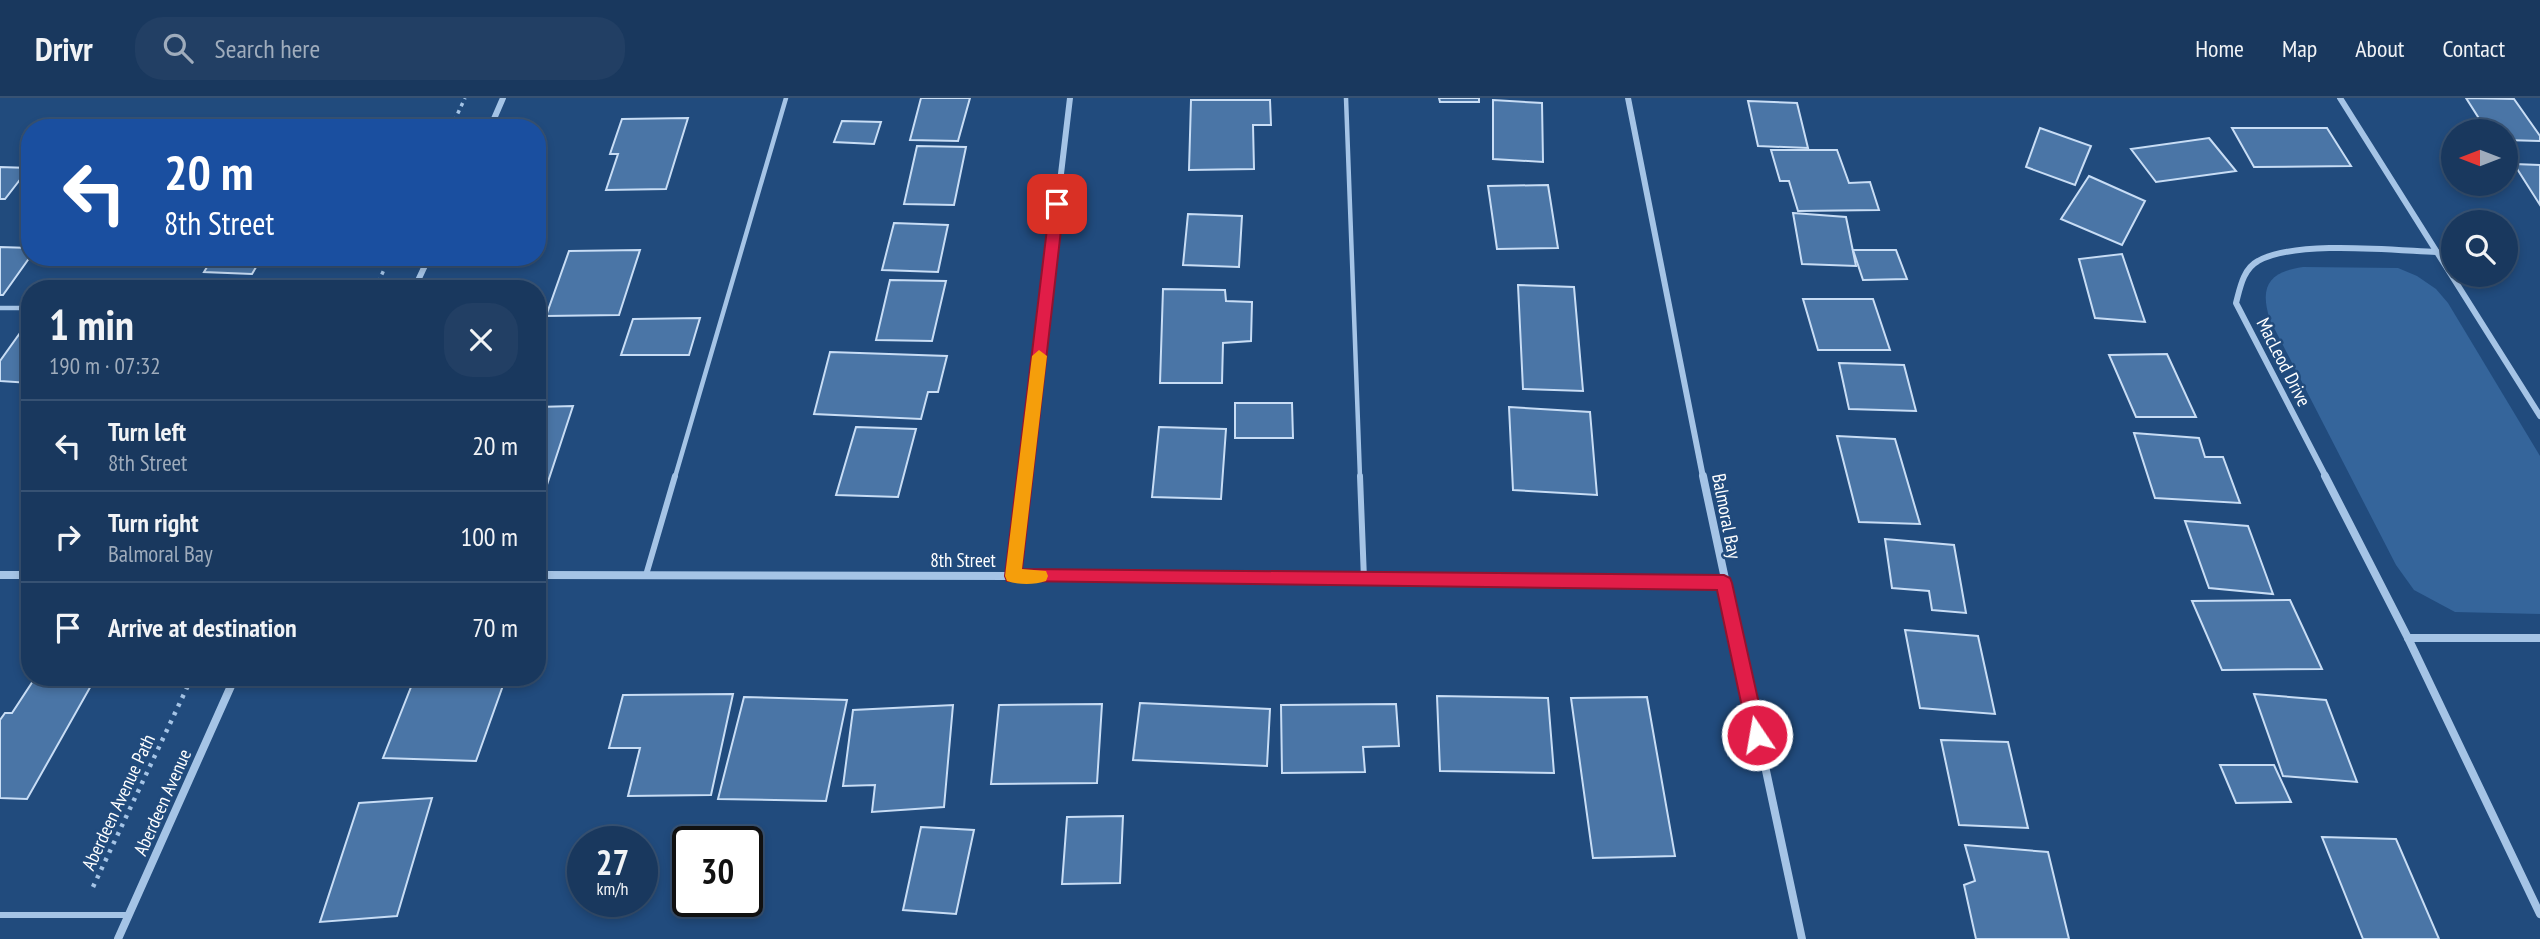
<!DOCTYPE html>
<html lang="en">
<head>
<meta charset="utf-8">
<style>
  :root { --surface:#19385e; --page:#223f64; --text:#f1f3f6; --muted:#9facbc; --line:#375273 }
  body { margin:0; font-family:"PT Sans Narrow",sans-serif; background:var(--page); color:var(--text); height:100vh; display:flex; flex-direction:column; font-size:26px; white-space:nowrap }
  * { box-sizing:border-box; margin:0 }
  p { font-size:23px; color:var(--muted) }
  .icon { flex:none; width:38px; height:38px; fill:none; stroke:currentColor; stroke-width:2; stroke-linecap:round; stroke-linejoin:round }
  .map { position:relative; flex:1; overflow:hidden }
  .side { position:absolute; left:21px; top:182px; width:525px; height:406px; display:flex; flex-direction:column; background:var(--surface); border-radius:28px; box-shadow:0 4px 10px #0003,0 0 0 2px var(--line) }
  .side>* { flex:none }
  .banner { position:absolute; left:21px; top:21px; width:525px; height:147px; border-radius:28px; box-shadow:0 4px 10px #0003,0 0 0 2px var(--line); background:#1a4fa0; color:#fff; overflow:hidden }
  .needle { width:46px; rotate:270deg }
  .buttons { position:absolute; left:2441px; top:21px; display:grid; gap:14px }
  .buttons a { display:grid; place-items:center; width:77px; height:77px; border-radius:50%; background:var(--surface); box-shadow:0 4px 10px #0003,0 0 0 2px var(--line); font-size:35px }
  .speed { position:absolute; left:567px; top:728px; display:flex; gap:14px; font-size:35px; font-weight:700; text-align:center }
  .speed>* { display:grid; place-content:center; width:91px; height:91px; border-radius:50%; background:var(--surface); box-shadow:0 4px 10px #0003,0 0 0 2px var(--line); line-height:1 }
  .speed small { font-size:18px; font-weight:400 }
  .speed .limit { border:4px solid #111; border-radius:10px; background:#fff; color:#111 }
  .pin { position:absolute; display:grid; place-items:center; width:60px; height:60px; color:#fff; margin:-30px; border-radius:14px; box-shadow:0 4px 10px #0006 }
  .me { position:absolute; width:77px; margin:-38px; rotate:348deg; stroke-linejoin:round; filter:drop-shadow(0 0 5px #0008) }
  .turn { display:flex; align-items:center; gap:24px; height:147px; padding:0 28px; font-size:32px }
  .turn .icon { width:91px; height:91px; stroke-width:2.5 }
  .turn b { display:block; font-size:49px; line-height:60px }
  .round { display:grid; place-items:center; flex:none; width:74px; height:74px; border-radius:28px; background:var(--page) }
  .head { display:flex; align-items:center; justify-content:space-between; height:119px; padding:0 28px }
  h1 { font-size:42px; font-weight:700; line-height:52px }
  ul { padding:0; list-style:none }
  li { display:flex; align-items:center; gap:21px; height:91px; padding:0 28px; border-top:2px solid var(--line) }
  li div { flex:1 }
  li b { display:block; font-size:26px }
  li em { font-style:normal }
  header { display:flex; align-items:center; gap:42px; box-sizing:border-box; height:98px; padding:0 35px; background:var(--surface); border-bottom:2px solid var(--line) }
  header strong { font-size:33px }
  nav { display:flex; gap:38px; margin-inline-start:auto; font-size:24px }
  .search { width:490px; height:63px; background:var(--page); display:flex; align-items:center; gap:18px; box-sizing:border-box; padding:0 24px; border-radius:28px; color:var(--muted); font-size:26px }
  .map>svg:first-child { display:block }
</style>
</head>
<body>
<header>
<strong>Drivr</strong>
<div class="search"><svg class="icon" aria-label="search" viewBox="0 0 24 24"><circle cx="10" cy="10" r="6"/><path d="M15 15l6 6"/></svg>Search here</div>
<nav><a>Home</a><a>Map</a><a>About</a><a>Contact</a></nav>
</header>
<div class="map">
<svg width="2540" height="841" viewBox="0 0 2540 841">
  <rect width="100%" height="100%" fill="#214b7d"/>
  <path fill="#35659b" d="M2303 169 2398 170 2417 178 2436 191 2448 205 2540 358V516L2455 514 2414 492 2396 467 2270 222C2259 188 2269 174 2303 169Z"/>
  <g fill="#4a75a6" stroke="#c8ddf5" stroke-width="2">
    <path d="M921 0H970L958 43 910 42Z"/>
    <path d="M1439 0H1479V4H1440Z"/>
    <path d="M2466 0 2514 1 2540 38V43L2506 42V33H2487Z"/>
    <path d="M1191 2H1270L1271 27H1253L1254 71 1189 72Z"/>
    <path d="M1493 2 1542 5 1543 64 1493 61Z"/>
    <path d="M1748 3 1797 5 1808 50 1758 48Z"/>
    <path d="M688 20 666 91 606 92 618 56H610L622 21Z"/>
    <path d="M842 23 881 24 874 46 834 44Z"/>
    <path d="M2040 30 2091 48 2075 87 2026 69Z"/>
    <path d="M2232 30H2327L2351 68 2254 69Z"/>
    <path d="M2209 40 2236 73 2156 84 2131 51Z"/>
    <path d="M917 48 966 49 954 107 904 106Z"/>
    <path d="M1771 52H1837L1849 85 1870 84 1879 112 1798 113 1789 83H1780Z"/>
    <path d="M2514 66 2540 67V107Z"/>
    <path d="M0 69 29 70 5 101H0Z"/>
    <path d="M2089 78 2145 103 2122 147 2061 121Z"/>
    <path d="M1548 87 1558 150 1497 151 1488 88Z"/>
    <path d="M1793 115 1846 119 1856 168 1802 166Z"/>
    <path d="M1188 116 1242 118 1239 169 1183 167Z"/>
    <path d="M894 125 948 127 938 174 882 172Z"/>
    <path d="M0 149 30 150V159L3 197H0Z"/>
    <path d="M640 152 619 217 546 218 569 153Z"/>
    <path d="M1853 152H1896L1907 181 1863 182Z"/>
    <path d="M2122 156 2145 224 2095 220 2079 161Z"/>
    <path d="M213 159H262L252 176 204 174Z"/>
    <path d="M890 182 946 183 932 243 876 242Z"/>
    <path d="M1518 187 1574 189 1583 293 1523 291Z"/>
    <path d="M1163 191 1225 192 1226 203 1252 204 1251 243 1223 245 1222 285H1160Z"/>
    <path d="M1803 201H1873L1890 252H1818Z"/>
    <path d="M700 220 689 257H621L633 221Z"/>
    <path d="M20 235H30V285L0 283V263Z"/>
    <path d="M830 254 947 258 938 294H928L921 321 814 316Z"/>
    <path d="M2167 256 2196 319H2136L2109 257Z"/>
    <path d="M1839 265 1904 267 1916 313 1849 311Z"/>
    <path d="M1235 305H1292L1293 340H1235Z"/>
    <path d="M573 308 538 414H537V309Z"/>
    <path d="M1509 309 1590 314 1597 397 1513 392Z"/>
    <path d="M856 329 916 331 898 399 836 397Z"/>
    <path d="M1159 329 1226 331 1221 401 1152 399Z"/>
    <path d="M2134 335 2199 340 2205 359H2223L2240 405 2155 400Z"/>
    <path d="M1837 338 1895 341 1920 426 1859 424Z"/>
    <path d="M2185 423 2248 428 2273 496 2209 490Z"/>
    <path d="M1885 441 1954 447 1966 515 1932 512 1929 493 1892 490Z"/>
    <path d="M2290 502 2322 571 2222 572 2192 503Z"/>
    <path d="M1905 532 1978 538 1995 616 1920 610Z"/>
    <path d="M415 579H506L476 663 383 660Z"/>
    <path d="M33 583 92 586 27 701 0 700V622L5 615H12Z"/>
    <path d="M733 596 711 697 628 698 640 650H609L623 597Z"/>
    <path d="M2254 596 2326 602 2357 684 2283 678Z"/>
    <path d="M1437 598 1548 600 1554 675 1440 673Z"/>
    <path d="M744 599 847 602 826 703 718 701Z"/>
    <path d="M1647 599 1675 758 1593 760 1571 600Z"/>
    <path d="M1140 605 1270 611 1267 668 1133 662Z"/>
    <path d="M1102 606 1097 685 991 686 999 607Z"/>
    <path d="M1396 606 1399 648 1363 649 1365 674 1282 675 1281 607Z"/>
    <path d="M953 607 944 709 872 714 875 687 843 688 853 612Z"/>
    <path d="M1941 642 2008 644 2028 730 1959 727Z"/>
    <path d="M2220 667H2274L2291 704 2236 705Z"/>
    <path d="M432 700 397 818 320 824 359 705Z"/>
    <path d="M1123 718 1120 785 1062 786 1067 719Z"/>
    <path d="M921 729 974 732 956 816 903 812Z"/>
    <path d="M2322 739 2396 741 2439 841H2363Z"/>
    <path d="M1965 747 2048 754 2069 841H1976L1964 787 1975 783Z"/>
  </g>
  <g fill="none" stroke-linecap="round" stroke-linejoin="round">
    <g stroke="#a5c4e6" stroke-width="3.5" stroke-dasharray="3.5 4.5" stroke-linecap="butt">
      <path d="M451 30 465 0"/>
      <path d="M375 191 390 159"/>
    </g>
    <path stroke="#a5c4e6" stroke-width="4.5" stroke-dasharray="3.5 6" stroke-linecap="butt" d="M93 789 192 579"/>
    <g stroke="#a5c4e6" stroke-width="4.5">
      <path d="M1346 0 1360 379"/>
      <path d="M0 210H30"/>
      <path d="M675 379 786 0"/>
    </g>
    <g stroke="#a5c4e6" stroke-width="6">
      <path d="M1360 378 1364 481"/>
      <path d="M646 477 675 378"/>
      <path d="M0 817H129"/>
    </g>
    <g stroke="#a5c4e6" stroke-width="6">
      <path d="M1628 0 1703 379"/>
      <path d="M2340 0 2540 318"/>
      <path d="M490 30 503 0"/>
      <path d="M414 191 429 159"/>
      <path d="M1025 379 1070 0"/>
      <path d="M2326 379 2236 205C2240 190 2243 171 2258 163 2295 142 2392 152 2436 154"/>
    </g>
    <g stroke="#a5c4e6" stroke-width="8">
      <path d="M1703 378 1802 841"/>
      <path d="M2325 378 2408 540 2540 816"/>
      <path d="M0 477H30"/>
      <path d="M537 477 1013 478 1724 485"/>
      <path d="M1013 478 1025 378"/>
      <path d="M2408 540H2540"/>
      <path d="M118 841 235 579"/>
    </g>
  </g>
  <path fill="#e11d48" stroke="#92132f" stroke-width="2" d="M1057 101 1064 106 1022 471 1724 477 1730 480 1732 485 1766 637 1763 643 1757 645 1751 643 1748 637 1717 492 1007 483 1005 478 1050 106Z"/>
  <path fill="#f59e0b" d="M1039 252 1047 258 1022 471 1046 473 1048 478 1046 483C1035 487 1018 487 1007 483L1005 478 1032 258Z"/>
  <g text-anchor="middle" stroke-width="5" stroke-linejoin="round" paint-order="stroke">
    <g font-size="19" fill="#fff" stroke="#214b7d">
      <text transform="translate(2284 264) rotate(63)" y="7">MacLeod Drive</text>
      <text transform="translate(1727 418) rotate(79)" y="7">Balmoral Bay</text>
      <text x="963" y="469">8th Street</text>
      <text transform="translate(118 704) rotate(-65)" y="7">Aberdeen Avenue Path</text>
      <text transform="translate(162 704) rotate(-66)" y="7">Aberdeen Avenue</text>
    </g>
  </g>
</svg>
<div class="buttons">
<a><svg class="needle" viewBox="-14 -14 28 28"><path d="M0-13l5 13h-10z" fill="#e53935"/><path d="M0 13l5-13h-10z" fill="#9facbc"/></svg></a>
<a><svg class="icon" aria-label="search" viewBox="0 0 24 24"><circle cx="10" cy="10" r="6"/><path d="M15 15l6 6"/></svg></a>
</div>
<div class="speed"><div>27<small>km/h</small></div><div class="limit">30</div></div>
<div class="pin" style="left:1057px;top:106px;background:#d93025"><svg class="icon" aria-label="arrive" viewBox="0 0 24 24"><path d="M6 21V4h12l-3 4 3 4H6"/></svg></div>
<svg class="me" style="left:1757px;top:637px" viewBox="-20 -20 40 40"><circle r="17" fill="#e11d48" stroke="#fff" stroke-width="3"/><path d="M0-11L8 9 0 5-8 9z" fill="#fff"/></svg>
<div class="banner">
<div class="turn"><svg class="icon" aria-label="left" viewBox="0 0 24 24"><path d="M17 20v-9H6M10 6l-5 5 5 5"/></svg><div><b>20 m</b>8th Street</div></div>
</div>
<section class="side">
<div class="head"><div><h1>1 min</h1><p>190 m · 07:32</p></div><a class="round"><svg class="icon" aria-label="close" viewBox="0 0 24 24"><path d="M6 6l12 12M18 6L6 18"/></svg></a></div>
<ul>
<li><svg class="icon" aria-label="left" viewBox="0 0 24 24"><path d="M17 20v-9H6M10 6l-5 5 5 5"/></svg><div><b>Turn left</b><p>8th Street</p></div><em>20 m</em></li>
<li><svg class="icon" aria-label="right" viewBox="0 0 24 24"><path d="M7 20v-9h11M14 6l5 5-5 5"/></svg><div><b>Turn right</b><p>Balmoral Bay</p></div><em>100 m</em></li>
<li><svg class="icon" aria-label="arrive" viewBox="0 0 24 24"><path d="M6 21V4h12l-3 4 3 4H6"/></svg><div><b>Arrive at destination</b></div><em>70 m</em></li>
</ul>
</section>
</div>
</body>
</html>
